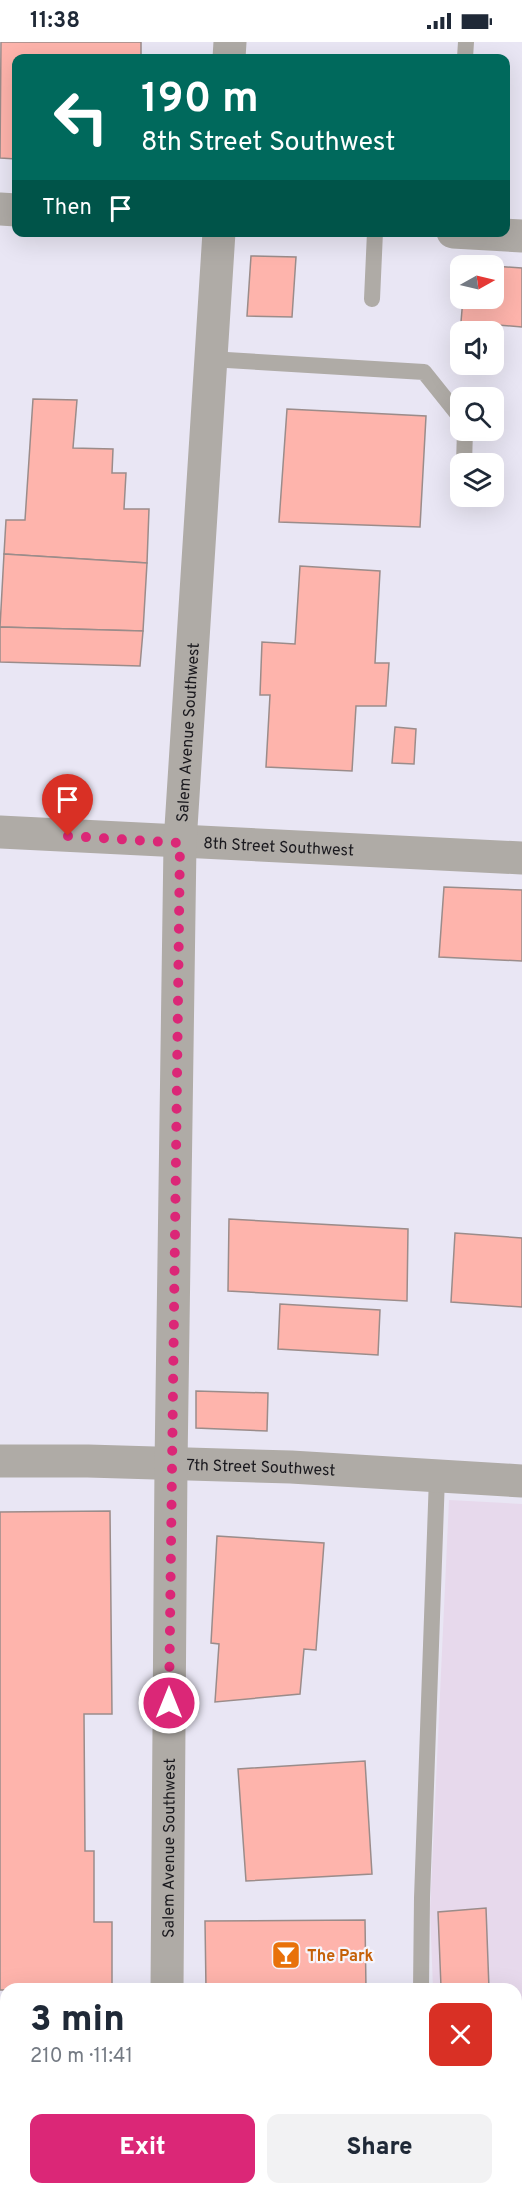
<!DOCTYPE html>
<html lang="en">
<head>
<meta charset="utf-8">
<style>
  :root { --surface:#fff; --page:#f2f2f3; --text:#1f2937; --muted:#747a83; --accent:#db2777 }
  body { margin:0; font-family:Overpass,sans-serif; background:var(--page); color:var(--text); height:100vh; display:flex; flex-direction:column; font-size:22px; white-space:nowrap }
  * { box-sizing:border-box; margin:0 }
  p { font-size:20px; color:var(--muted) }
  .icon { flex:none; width:33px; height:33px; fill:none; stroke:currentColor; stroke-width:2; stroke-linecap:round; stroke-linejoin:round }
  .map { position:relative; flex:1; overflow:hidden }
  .details { position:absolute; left:0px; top:1941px; width:522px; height:212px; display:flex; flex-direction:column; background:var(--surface); border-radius:18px 18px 0 0; box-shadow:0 6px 24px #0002 }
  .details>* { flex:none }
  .top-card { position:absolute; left:12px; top:12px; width:498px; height:183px; border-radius:12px; box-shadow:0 6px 24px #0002; background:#00695c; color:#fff; overflow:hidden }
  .needle { width:39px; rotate:82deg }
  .buttons { position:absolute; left:450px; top:213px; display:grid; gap:12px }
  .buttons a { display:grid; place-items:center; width:54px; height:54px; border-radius:12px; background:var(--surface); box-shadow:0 6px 24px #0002; font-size:30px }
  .pin { position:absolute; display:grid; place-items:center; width:51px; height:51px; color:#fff; margin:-62px -26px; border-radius:50% 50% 50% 0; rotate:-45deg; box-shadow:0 0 6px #0007 }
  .pin .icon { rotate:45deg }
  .me { position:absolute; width:66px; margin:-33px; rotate:0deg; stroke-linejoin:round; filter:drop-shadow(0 0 4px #0008) }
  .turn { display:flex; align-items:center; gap:21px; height:126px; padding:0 30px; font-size:27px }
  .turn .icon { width:78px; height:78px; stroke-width:2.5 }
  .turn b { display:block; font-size:42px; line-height:51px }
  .then { display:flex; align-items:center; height:57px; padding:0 30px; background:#0003; gap:12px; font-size:22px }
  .round { display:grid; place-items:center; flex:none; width:63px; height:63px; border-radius:12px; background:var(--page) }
  .overview { display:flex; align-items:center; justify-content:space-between; height:102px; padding:0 30px }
  h1 { font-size:36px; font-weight:800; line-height:45px }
  .cta { display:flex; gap:12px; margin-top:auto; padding:12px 30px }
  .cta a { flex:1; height:69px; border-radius:12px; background:var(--accent); color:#fff; font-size:24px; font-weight:800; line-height:69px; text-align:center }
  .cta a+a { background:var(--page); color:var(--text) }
  .status { display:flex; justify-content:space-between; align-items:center; height:42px; padding:0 30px; background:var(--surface); direction:ltr }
  .status svg { height:16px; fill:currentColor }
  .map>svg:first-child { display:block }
</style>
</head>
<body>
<div class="status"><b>11:38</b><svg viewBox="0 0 49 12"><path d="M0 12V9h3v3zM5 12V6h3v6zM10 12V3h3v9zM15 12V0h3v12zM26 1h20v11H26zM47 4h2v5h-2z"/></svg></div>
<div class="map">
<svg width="522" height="2152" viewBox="0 0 522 2152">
  <rect width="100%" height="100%" fill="#e9e6f4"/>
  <path fill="#e7d9ec" d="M449 1458 522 1462V2152H427V2147L516 2146V1947H433L430 1869Z"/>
  <g fill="#feb4ac" stroke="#9b8c8a" stroke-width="1.5">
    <path d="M1 0H141V16H16V117L0 116Z"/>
    <path d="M251 214 296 215 292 275 247 274Z"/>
    <path d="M456 222 485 224H460V250H455Z"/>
    <path d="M494 224 522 226V285L461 280 463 256H494Z"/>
    <path d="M33 357 77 358 73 406 113 407 112 431H126L124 467H149L147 521 4 512 6 478H25Z"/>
    <path d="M287 367 426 374 420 485 279 480Z"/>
    <path d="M4 512 147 521 143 589 0 585Z"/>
    <path d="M300 524 380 529 375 621H389L386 664H356L352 729 266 725 270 653H260L262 600 295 602Z"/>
    <path d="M0 585 143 589 140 624 0 620Z"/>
    <path d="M395 685 416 687 414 722 392 721Z"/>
    <path d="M444 845 522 848V919L439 915Z"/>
    <path d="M229 1177 408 1187 407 1259 228 1249Z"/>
    <path d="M455 1191 522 1196V1265L451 1260Z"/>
    <path d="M280 1262 380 1268 378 1313 278 1307Z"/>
    <path d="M196 1349 268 1351 267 1389 196 1386Z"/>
    <path d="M110 1469 112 1672H84L85 1809H94V1880H112V1947L0 1948V1470Z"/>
    <path d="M217 1494 324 1501 316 1608 304 1607 300 1652 215 1660 219 1602 211 1601Z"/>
    <path d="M365 1719 372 1832 246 1839 238 1727Z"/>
    <path d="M486 1866 489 1947H436L441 1945 438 1870Z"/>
    <path d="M365 1878 366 1947H206L205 1879Z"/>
    <rect x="204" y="2146" width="202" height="6"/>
    <rect x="431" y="2146" width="62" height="6"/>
  </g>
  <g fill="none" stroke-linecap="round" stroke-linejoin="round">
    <g stroke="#afaba6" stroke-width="16">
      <path d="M465 16 466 0"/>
      <path d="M372 257 375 190"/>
      <path d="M210 317 424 330 460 375"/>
      <path d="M464 422 465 388"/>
      <path d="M421 1947 422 1856 437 1435"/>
      <path d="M419 2152V2146"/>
    </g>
    <g stroke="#afaba6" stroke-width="33">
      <path d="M0 167 16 168"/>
      <path d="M453 190 522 194"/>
      <path id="s1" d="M0 790 522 816"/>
      <path id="s2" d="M0 1419H88L291 1425 522 1439"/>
    </g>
    <g stroke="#afaba6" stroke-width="33">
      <path d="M229 16 230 0"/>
      <path id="s3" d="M167 1947 171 1423 180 801 219 190"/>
      <path d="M165 2152V2146"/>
    </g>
  </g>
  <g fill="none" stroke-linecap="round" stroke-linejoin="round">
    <path stroke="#db2777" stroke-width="10" stroke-dasharray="0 18" d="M68 794 180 801 169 1661"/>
  </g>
  <defs>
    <g id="bar-square" transform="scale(1.5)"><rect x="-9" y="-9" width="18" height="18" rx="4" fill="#e8710a" stroke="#f6f5fd"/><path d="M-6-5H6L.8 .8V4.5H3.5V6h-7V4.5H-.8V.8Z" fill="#fff"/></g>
  </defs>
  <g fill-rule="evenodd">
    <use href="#bar-square" x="286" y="1913"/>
  </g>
  <g text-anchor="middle" stroke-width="4.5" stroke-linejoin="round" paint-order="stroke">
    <g font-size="16" fill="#1a191e" stroke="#f6f5fd">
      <text dy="6" stroke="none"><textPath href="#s3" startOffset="1257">Salem Avenue Southwest</textPath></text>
      <text dy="6" stroke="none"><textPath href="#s1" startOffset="279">8th Street Southwest</textPath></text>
      <text dy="6" stroke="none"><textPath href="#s2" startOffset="261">7th Street Southwest</textPath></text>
      <text dy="6" stroke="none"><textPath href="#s3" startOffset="141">Salem Avenue Southwest</textPath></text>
    </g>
    <g font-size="16" font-weight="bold" fill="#c56008" stroke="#f6f5fd" text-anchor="start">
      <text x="307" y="1919">The Park</text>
    </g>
  </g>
</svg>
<div class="buttons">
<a><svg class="needle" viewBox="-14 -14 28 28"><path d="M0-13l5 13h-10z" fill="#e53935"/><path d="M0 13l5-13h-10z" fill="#747a83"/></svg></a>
<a><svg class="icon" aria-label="sound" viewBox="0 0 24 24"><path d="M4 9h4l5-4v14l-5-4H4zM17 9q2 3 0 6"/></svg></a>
<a><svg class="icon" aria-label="search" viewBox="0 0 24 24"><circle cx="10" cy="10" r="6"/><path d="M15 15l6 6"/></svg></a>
<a><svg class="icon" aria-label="layers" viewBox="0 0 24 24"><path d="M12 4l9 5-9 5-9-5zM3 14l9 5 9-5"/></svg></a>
</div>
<div class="pin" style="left:68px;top:794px;background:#d93025"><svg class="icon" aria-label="arrive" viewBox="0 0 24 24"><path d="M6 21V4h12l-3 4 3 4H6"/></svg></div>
<svg class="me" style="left:169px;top:1661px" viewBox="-20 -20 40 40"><circle r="17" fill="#db2777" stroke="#fff" stroke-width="3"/><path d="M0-11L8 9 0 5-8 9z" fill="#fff"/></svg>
<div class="top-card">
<div class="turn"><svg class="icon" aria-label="left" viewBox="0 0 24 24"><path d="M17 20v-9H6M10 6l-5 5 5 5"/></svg><div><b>190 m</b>8th Street Southwest</div></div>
<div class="then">Then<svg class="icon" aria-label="arrive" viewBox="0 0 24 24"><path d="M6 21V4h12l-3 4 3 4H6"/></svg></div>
</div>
<section class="details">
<div class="overview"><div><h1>3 min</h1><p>210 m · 11:41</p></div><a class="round" style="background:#d93025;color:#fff"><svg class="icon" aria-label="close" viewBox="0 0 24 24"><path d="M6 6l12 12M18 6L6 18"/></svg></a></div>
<div class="cta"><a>Exit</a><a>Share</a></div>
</section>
</div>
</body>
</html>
